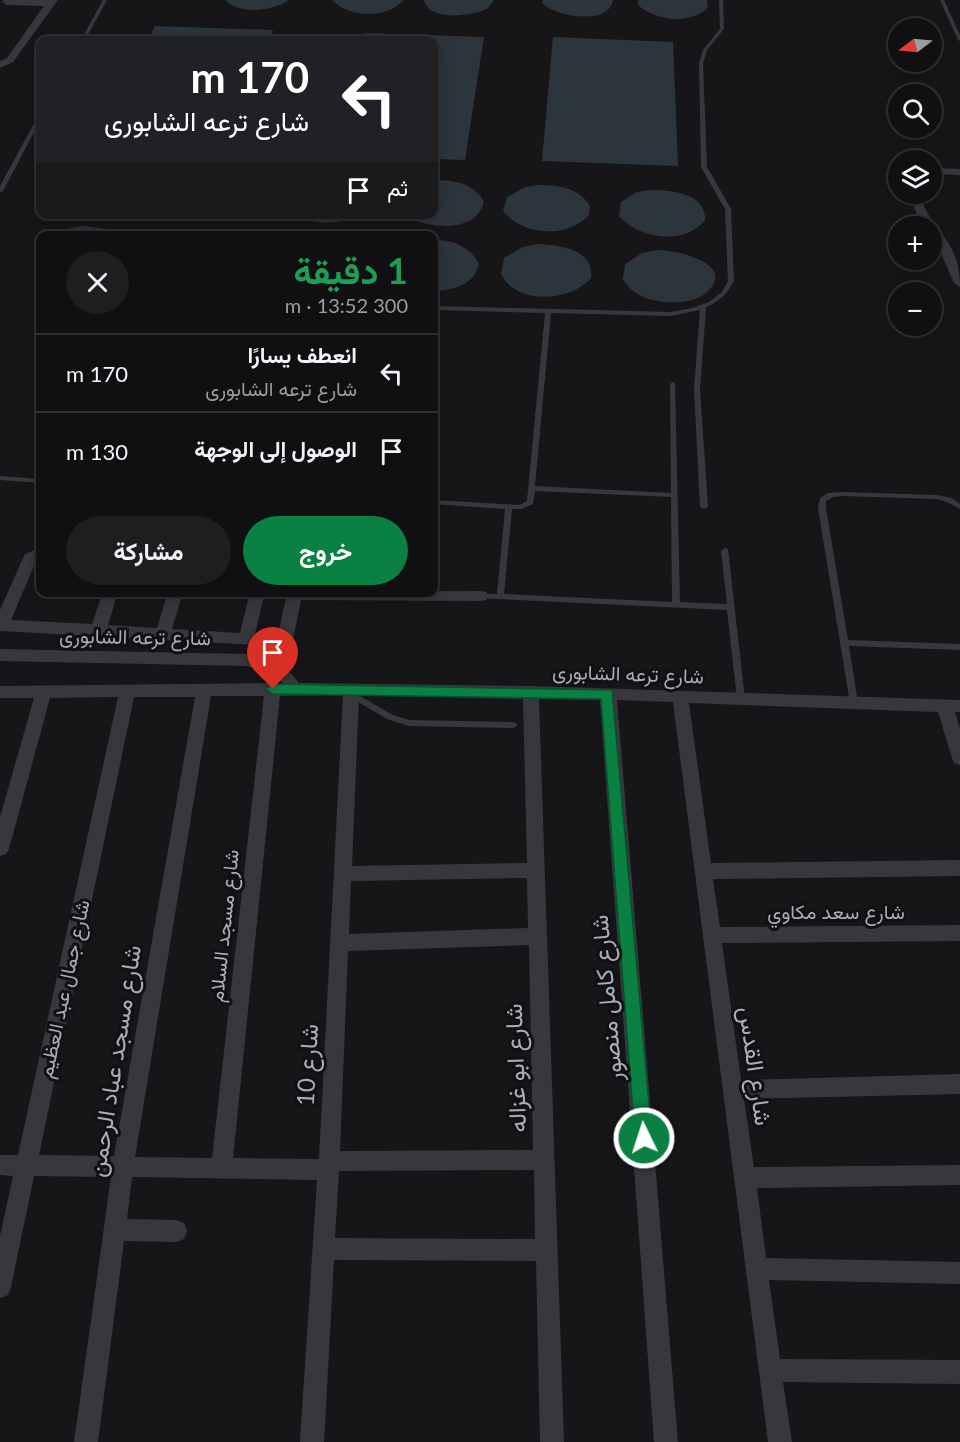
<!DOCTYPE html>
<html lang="ar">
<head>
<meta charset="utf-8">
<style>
  :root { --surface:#101012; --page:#1e1e20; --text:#f1f3f6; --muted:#9c9d9f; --line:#303032; --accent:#0b8043 }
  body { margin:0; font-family:Lato,Vazirmatn,sans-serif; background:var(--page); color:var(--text); direction:rtl; height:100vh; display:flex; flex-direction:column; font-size:22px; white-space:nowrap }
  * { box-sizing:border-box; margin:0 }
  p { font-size:20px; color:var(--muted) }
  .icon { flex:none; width:33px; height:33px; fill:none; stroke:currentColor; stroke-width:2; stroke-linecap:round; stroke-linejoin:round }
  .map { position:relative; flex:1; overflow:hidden; direction:ltr }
  .details { position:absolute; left:36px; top:231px; width:402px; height:366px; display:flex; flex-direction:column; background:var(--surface); border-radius:12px; box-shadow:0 3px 15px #0003,0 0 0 2px var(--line); direction:rtl }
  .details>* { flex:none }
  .top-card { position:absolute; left:36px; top:36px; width:402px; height:183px; border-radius:12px; box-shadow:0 3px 15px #0003,0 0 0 2px var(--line); direction:rtl; background:#202124; color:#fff; overflow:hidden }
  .needle { width:39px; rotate:254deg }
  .buttons { position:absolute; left:888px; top:18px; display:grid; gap:12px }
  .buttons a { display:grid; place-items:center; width:54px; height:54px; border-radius:50%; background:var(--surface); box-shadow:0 3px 15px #0003,0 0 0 2px var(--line); font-size:30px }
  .pin { position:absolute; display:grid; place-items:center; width:51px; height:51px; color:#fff; margin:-62px -26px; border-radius:50% 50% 50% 0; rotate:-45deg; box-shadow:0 0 6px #0007 }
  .pin .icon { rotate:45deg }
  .me { position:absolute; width:66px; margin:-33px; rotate:356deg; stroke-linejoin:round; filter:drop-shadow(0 0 4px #0008) }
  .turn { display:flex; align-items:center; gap:21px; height:126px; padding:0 30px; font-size:27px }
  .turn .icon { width:78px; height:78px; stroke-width:2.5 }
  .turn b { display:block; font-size:42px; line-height:51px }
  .then { display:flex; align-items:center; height:57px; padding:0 30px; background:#0003; gap:12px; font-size:22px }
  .round { display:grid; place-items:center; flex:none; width:63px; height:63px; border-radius:32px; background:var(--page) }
  .summary { display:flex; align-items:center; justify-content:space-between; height:102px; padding:0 30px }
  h1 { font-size:36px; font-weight:700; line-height:45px; color:#1e9e55 }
  .cta { display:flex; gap:12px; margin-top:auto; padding:12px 30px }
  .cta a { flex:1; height:69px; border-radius:36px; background:var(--accent); color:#fff; font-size:24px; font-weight:700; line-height:69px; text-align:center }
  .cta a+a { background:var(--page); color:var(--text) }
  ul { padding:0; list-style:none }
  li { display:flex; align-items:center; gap:18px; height:78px; padding:0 30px; border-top:2px solid var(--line) }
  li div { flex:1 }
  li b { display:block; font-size:22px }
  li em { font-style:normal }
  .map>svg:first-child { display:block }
</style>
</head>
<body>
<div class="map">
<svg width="960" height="1442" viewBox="0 0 960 1442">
  <rect width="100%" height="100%" fill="#161618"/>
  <g fill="#2c353c">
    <path d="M225 0H289C274 11 240 15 225 0Z"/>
    <path d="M333 0H403C389 19 347 18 333 0Z"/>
    <path d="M424 0H494L487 9C471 16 429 22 424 0Z"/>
    <path d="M543 0H613C609 26 556 17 542 3Z"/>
    <path d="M638 0H707L708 7C691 26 654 20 638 5Z"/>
    <path d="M155 26 273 30 269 40H148Z"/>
    <path d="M365 33 484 37 465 160 434 159V40H363Z"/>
    <path d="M553 37 673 42 678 166 542 161Z"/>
    <path d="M434 180C454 180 474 183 484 202 475 235 427 228 404 216L402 215 434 214Z"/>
    <path d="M539 185C560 185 579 188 590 206L589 215C567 239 523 236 503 211L507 197 525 187Z"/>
    <path d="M651 190C671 190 706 193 705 220 685 246 639 239 619 216L621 202 637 192Z"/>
    <path d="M295 215H358C339 225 314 225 295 215Z"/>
    <path d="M83 226 114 230 120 235H52L67 229Z"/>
    <path d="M434 240C453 240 470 246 479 264 474 285 453 290 434 291Z"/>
    <path d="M538 244C559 245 595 249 591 278 573 299 531 304 509 285 506 282 503 277 501 274L504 258 523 247Z"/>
    <path d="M657 250C674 250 735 262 709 290 693 308 649 305 632 290 628 287 625 283 623 279L625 264 642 253Z"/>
  </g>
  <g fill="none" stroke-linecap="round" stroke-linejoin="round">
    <g fill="#37383d" fill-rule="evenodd">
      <path d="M103 0H107L85 40H81Z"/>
      <path d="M719 0H723L724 29 707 50 703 63 707 167 731 209 734 281 726 294 713 304 706 307 700 389 708 507 704 509 700 507 694 389 700 310 671 316 551 313 535 486 671 493 670 384 673 382 675 383 680 602 727 604 721 551 725 548 728 549 745 699 741 702 737 699 727 610 478 598 477 596 478 594H497L505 509 434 504V500L520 505 527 501 545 313 434 310V306L671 312 692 308 709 302 722 292 728 281 725 209 701 167 699 63 703 50 720 29ZM535 491 671 497 672 602 504 594 512 509H521L533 504Z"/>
      <path d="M940 0H944L960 35V41L958 40Z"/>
      <path d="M38 116H40V121L3 191 0 193V186Z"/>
      <path d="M0 476 40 479V483L0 480Z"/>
      <path d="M842 492 936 495 952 498 960 504V509L947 502 936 499 842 496 833 497 826 501V508L848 640 960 644V650L849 646 858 703 854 706 850 703 818 508 820 498 828 493Z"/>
      <path d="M351 691 393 715 409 720 513 722 516 723 517 725 516 727 513 728 409 726 387 719 348 696 347 694Z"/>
    </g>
    <g fill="#37383d" fill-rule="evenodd">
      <path d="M4 0H58L13 62 0 68V61L7 58 44 6 7 5 2 2Z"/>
      <path d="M932 168 960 169V175L932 174Z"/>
      <path d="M908 194H918C922 202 926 211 931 219 949 243 960 255 960 287L954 283 932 233V226H925L919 219Z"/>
      <path d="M40 548V559L36 561 11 620 92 624 103 592H118L108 625 157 628 168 592H183L172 629 240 633 250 592H265L255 634 278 635 287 592 481 591 486 592 489 596 486 600 481 601 301 600 287 669 299 683 531 686 960 700V712H955L960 729V765L954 763 952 758 938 712 689 703 711 863 960 860V876L713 879 720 927 960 925V941L722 943 741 1080 960 1074V1094L744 1099 754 1167 960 1165V1185L757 1188 766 1258 960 1262V1284L769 1280 780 1359 960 1360V1384L783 1382 792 1442H768L673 702 617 700 678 1442H654L600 700 539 699 564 1442H540L536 1261 334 1260 324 1442H300L317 1180 132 1177 127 1219 176 1220 184 1223 187 1231 184 1239 176 1242 124 1241 98 1442H74L111 1177 34 1176 11 1287 8 1295 0 1298V1236L13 1176 0 1175V1155H18L118 697 50 698 9 849 6 854 0 856V817L34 698H0V686L282 683 269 672 246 666 0 661V649L246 654 273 661 276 646 0 631V610L23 558 25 554ZM343 695 319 1159 233 1158 280 696ZM359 695 523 699 527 863 352 866ZM211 696H264L212 1158 135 1157ZM134 697H195L114 1156 39 1155ZM527 878 528 928 349 934 351 881ZM529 945 533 1150 340 1151 348 951ZM534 1170 535 1239 335 1238 339 1171Z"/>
    </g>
  </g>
  <path fill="#0b8043" stroke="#07532c" stroke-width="1.5" d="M273 684 612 690 652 1138 650 1144 644 1147 638 1144 635 1138 601 699 273 694 266 689Z"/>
  <g text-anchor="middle" stroke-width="6" stroke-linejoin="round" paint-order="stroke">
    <g font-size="20" fill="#a8adb8" stroke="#111113">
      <text transform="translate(135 637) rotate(1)" y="7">شارع ترعه الشابورى</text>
      <text transform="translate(628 674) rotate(2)" y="7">شارع ترعه الشابورى</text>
      <text x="836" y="919">شارع سعد مكاوي</text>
      <text transform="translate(224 926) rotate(-84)" y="7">شارع مسجد السلام</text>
      <text transform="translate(64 989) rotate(-78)" y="7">شارع جمال عبد العظيم</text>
    </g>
    <g font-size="24" fill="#a8adb8" stroke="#111113">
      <text transform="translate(607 998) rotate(-95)" y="8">شارع كامل منصور</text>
      <text transform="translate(115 1061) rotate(-81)" y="8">شارع مسجد عباد الرحمن</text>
      <text transform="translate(308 1065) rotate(-87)" y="8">شارع 10</text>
      <text transform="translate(755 1066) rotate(82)" y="8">شارع القدس</text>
      <text transform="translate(516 1068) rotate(-92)" y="8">شارع ابو غزاله</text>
    </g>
  </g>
</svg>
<div class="buttons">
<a><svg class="needle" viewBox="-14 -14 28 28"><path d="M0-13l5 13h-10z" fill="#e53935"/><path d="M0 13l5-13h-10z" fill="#9c9d9f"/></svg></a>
<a><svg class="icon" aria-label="search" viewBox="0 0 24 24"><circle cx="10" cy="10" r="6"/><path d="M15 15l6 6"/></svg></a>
<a><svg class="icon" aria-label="layers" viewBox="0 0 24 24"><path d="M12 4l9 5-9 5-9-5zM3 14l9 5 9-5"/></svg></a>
<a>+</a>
<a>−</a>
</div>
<div class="pin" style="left:273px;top:689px;background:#d93025"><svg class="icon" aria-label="arrive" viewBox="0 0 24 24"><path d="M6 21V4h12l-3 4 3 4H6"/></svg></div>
<svg class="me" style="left:644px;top:1138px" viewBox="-20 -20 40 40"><circle r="17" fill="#0b8043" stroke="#fff" stroke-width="3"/><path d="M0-11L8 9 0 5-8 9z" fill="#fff"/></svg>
<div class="top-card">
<div class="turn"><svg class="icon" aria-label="left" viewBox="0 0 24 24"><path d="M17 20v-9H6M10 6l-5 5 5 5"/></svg><div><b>170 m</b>شارع ترعه الشابورى</div></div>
<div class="then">ثم<svg class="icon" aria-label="arrive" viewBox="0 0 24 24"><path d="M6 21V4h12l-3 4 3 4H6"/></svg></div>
</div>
<section class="details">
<div class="summary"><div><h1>1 دقيقة</h1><p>300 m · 13:52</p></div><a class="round"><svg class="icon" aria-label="close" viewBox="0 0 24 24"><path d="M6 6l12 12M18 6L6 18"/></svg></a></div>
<ul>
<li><svg class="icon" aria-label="left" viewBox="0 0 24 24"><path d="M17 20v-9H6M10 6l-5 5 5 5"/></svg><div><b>انعطف يسارًا</b><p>شارع ترعه الشابورى</p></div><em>170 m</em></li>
<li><svg class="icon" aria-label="arrive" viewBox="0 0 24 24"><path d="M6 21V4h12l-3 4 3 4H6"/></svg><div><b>الوصول إلى الوجهة</b></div><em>130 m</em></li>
</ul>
<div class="cta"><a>خروج</a><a>مشاركة</a></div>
</section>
</div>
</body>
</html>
